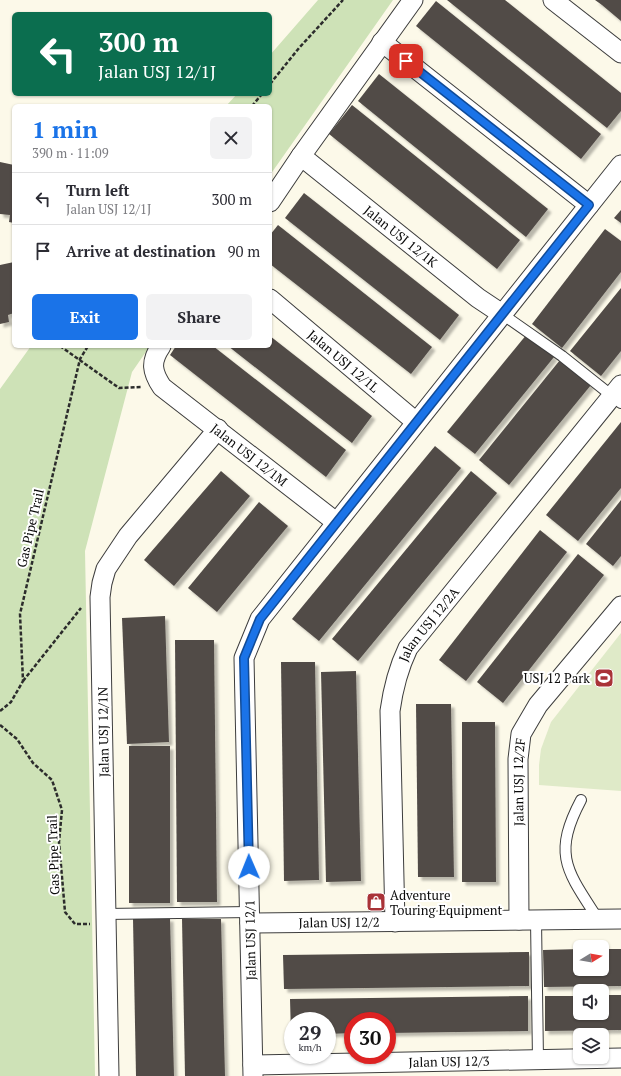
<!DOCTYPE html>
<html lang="en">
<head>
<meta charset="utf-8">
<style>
  :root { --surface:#fff; --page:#f2f2f3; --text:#2b2b33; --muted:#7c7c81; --line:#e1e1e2; --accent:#1a73e8 }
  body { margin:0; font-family:"PT Serif",serif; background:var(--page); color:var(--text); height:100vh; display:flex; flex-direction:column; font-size:15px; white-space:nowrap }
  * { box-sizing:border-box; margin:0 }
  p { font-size:13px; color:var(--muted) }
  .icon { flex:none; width:22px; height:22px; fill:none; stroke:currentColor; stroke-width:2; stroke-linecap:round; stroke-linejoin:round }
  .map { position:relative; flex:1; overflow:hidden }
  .panel { position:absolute; left:12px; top:104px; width:260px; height:244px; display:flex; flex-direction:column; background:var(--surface); border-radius:6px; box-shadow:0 1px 3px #0004 }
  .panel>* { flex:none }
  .guide { position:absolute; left:12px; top:12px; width:260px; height:84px; border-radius:6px; box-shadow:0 1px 3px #0004; background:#0b6e4f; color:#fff; overflow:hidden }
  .needle { width:26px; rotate:79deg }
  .buttons { position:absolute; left:573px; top:940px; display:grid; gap:8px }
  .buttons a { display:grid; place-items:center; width:36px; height:36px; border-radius:6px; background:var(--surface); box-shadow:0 1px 3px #0004; font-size:20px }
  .speed { position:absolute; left:284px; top:1012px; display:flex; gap:8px; font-size:20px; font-weight:700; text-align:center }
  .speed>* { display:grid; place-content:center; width:52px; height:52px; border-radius:50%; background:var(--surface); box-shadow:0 1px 3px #0004; line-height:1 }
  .speed small { font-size:10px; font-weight:400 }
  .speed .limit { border:6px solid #d22; background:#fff; color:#111 }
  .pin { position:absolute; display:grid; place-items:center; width:34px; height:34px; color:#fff; margin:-17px; border-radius:8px; box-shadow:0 2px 6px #0006 }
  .me { position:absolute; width:44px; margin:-22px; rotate:359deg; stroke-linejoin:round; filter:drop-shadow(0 0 3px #0008) }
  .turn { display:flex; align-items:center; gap:14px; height:84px; padding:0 20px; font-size:18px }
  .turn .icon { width:52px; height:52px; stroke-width:2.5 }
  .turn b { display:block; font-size:28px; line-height:34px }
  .round { display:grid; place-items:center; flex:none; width:42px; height:42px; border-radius:6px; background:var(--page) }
  .overview { display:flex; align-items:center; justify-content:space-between; height:68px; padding:0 20px }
  h1 { font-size:24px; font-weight:700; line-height:30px; color:var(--accent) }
  .cta { display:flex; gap:8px; margin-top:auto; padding:8px 20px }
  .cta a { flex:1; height:46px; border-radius:6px; background:var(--accent); color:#fff; font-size:16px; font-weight:700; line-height:46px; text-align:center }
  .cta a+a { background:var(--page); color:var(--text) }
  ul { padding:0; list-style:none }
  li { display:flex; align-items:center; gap:12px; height:52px; padding:0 20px; border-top:1px solid var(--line) }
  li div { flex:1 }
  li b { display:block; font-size:15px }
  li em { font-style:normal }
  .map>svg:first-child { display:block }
</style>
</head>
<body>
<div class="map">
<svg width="621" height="1076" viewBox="0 0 621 1076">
  <defs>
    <filter id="shadow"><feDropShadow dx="3.5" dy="3.5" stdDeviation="1" flood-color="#0004"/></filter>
  </defs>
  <rect width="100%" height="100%" fill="#fcf9e9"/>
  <g fill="#cee2b7">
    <path d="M318 0H393L270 175V106H226L237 94H270V55Z"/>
    <path d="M31 346H150L132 372 85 551 95 1076H0V389Z"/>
  </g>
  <path fill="#dfeac8" d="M621 633V791L539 785V765L541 749 551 722Z"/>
  <g fill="#514b47" filter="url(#shadow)">
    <path d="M447 0H505L621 93V111L607 128Z"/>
    <path d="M595 0H621V21L602 5Z"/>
    <path d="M436 1 601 134 581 159 416 26Z"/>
    <path d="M379 74 548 209 526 237 358 101Z"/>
    <path d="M352 105 520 240 497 269 329 134Z"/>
    <path d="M0 162 14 165V223L9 222 10 215 0 214Z"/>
    <path d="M304 193 459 315 440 340 285 218Z"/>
    <path d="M621 210V223L614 218Z"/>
    <path d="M278 225 432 347 411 374 270 264V235Z"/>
    <path d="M605 229 621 241V272L562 348 532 324Z"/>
    <path d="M14 262V313L8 315 9 322 0 324V265Z"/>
    <path d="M621 288V351L601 376 570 351Z"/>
    <path d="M527 334 554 357 475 454 447 432Z"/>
    <path d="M270 336 372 416 352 443 228 346H270Z"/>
    <path d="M176 346H213L346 450 326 477 170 355Z"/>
    <path d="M560 360 591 385 509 485 479 460Z"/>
    <path d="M621 422V488L578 541 546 515Z"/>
    <path d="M435 446 461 468 319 641 292 619Z"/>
    <path d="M221 471 250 496 174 586 144 560Z"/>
    <path d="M471 471 497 493 358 661 332 639Z"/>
    <path d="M621 500V556L613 566 586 544Z"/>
    <path d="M259 502 288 526 217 612 188 588Z"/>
    <path d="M540 530 567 552 466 681 439 660Z"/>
    <path d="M578 554 604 575 503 703 477 682Z"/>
    <path d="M165 616 169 742 127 744 122 618Z"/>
    <path d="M175 640H214L217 902H177Z"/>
    <path d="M281 662H315L319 880 284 881Z"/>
    <path d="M356 671 361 881 326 882 321 672Z"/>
    <path d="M416 704H451L454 877H418Z"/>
    <path d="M462 722H495L496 882H462Z"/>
    <rect x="129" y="746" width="41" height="157"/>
    <path d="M170 918 174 1076H136L133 919Z"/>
    <path d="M182 919H221L225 1076H185Z"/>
    <path d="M580 949V969H602V949H621V986L544 987 543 950Z"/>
    <path d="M529 952V986L284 989 283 955Z"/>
    <path d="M602 995H621V1030L545 1031V996H580V1013H602Z"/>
    <path d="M528 996V1031L387 1033V1021H353V1033L327 1034V1021H293V1034H291L290 999Z"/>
  </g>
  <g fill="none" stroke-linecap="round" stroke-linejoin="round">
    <g stroke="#3d3d3d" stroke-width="12">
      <g id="lane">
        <path d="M502 314 562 356 621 403"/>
        <path d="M581 800C552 855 567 871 598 919"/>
        <path d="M106 914 250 912"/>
        <path d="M536 920 538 1060"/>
      </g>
    </g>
    <g stroke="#3d3d3d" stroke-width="21">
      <g id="street">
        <path d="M553 0 621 53"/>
        <path d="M382 42 589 205"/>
        <path id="s1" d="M301 156 478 298 502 314"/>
        <path d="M270 202 301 156 413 0"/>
        <path id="s2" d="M270 299 416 422"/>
        <path id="s3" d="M161 346C150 362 152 372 162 387L336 522"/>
        <path id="s4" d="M519 920 518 759 521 734 538 705 621 606"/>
        <path id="s5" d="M395 922 390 711C393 689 398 669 408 648L621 385"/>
        <path id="s6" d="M250 923 621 919"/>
        <path id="s7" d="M253 1065 621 1058"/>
        <path d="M109 1076 100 597 102 583 106 569 128 536 218 429"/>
        <path d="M253 1076 244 658 260 619 621 165"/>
      </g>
    </g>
    <g stroke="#2c2c2c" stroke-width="2.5" stroke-dasharray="4 2" stroke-linecap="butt">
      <path d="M270 84 299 48 343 0"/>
      <path d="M252 106 262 94"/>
      <path d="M60 346 119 388 141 387"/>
      <path d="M23 681 81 608"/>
      <path d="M0 711 11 702 23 681 20 614 80 359 88 346"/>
      <path d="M0 725 17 739 33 763 52 780 62 810 59 842 65 912 75 924H90"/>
    </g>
    <use href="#lane" stroke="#fff" stroke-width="10"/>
    <use href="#street" stroke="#fff" stroke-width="19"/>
  </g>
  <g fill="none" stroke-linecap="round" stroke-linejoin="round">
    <g stroke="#114b97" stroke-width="10">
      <path id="route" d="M249 867 244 658 260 619 589 205 406 61"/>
    </g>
    <use href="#route" stroke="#1a73e8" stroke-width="7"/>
  </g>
  <defs>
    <g id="stadium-square" transform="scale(1)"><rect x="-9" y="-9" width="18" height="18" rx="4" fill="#a93338" stroke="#fff"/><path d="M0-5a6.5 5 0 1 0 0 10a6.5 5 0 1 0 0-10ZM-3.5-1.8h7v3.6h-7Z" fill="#fff"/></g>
    <g id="shop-square" transform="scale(1)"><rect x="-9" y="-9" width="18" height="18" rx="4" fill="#a93338" stroke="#fff"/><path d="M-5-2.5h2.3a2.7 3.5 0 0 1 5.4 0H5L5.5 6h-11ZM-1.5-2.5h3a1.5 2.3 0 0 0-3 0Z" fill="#fff"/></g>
  </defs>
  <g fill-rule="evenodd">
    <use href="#stadium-square" x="604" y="678"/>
    <use href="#shop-square" x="376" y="902"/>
  </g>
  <g text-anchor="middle" stroke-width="4" stroke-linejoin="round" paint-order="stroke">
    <g font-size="13" fill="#0a0a0a" stroke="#fff">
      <text dy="5" stroke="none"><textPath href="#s1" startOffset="128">Jalan USJ 12/1K</textPath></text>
      <text dy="5" stroke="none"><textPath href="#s2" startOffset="96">Jalan USJ 12/1L</textPath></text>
      <text dy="5" stroke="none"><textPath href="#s3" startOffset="155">Jalan USJ 12/1M</textPath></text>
      <text transform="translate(30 528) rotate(-77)" y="5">Gas Pipe Trail</text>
      <text dy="5" stroke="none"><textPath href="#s5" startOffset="308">Jalan USJ 12/2A</textPath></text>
      <text transform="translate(103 732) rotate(-91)" y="5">Jalan USJ 12/1N</text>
      <text dy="5" stroke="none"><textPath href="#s4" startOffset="138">Jalan USJ 12/2F</textPath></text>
      <text transform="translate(53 855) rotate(-92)" y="5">Gas Pipe Trail</text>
      <text dy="5" stroke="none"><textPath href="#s6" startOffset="89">Jalan USJ 12/2</textPath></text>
      <text transform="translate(250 940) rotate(-91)" y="5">Jalan USJ 12/1</text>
      <text dy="5" stroke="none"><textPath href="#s7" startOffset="196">Jalan USJ 12/3</textPath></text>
    </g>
    <g font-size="13" fill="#0a0a0a" stroke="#fff" text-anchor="end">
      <text x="590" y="683">USJ 12 Park</text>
      <text x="390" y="900" text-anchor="start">Adventure<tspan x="390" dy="15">Touring Equipment</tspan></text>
    </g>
  </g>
</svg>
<div class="buttons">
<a><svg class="needle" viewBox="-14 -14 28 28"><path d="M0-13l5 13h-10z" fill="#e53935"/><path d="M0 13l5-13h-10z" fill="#7c7c81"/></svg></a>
<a><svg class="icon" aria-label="sound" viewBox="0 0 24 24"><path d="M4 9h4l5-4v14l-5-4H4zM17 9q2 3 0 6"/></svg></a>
<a><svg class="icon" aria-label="layers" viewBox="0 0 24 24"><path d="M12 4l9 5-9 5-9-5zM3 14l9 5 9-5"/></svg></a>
</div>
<div class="speed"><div>29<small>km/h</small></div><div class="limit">30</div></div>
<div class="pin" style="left:406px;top:61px;background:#d93025"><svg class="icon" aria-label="arrive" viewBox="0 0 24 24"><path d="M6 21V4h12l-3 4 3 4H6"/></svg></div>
<svg class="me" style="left:249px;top:867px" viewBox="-20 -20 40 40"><circle r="19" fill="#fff"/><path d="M0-13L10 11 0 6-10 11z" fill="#1a73e8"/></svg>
<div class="guide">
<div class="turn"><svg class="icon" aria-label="left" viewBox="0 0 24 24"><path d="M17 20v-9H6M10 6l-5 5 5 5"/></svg><div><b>300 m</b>Jalan USJ 12/1J</div></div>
</div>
<section class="panel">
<div class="overview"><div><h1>1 min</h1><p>390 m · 11:09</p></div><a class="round"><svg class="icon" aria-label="close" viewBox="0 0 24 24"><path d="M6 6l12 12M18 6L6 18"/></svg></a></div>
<ul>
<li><svg class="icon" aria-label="left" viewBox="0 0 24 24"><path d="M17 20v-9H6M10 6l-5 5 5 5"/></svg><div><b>Turn left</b><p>Jalan USJ 12/1J</p></div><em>300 m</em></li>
<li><svg class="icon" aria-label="arrive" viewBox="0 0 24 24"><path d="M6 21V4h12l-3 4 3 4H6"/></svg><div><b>Arrive at destination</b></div><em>90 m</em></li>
</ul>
<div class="cta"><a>Exit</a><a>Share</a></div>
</section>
</div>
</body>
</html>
